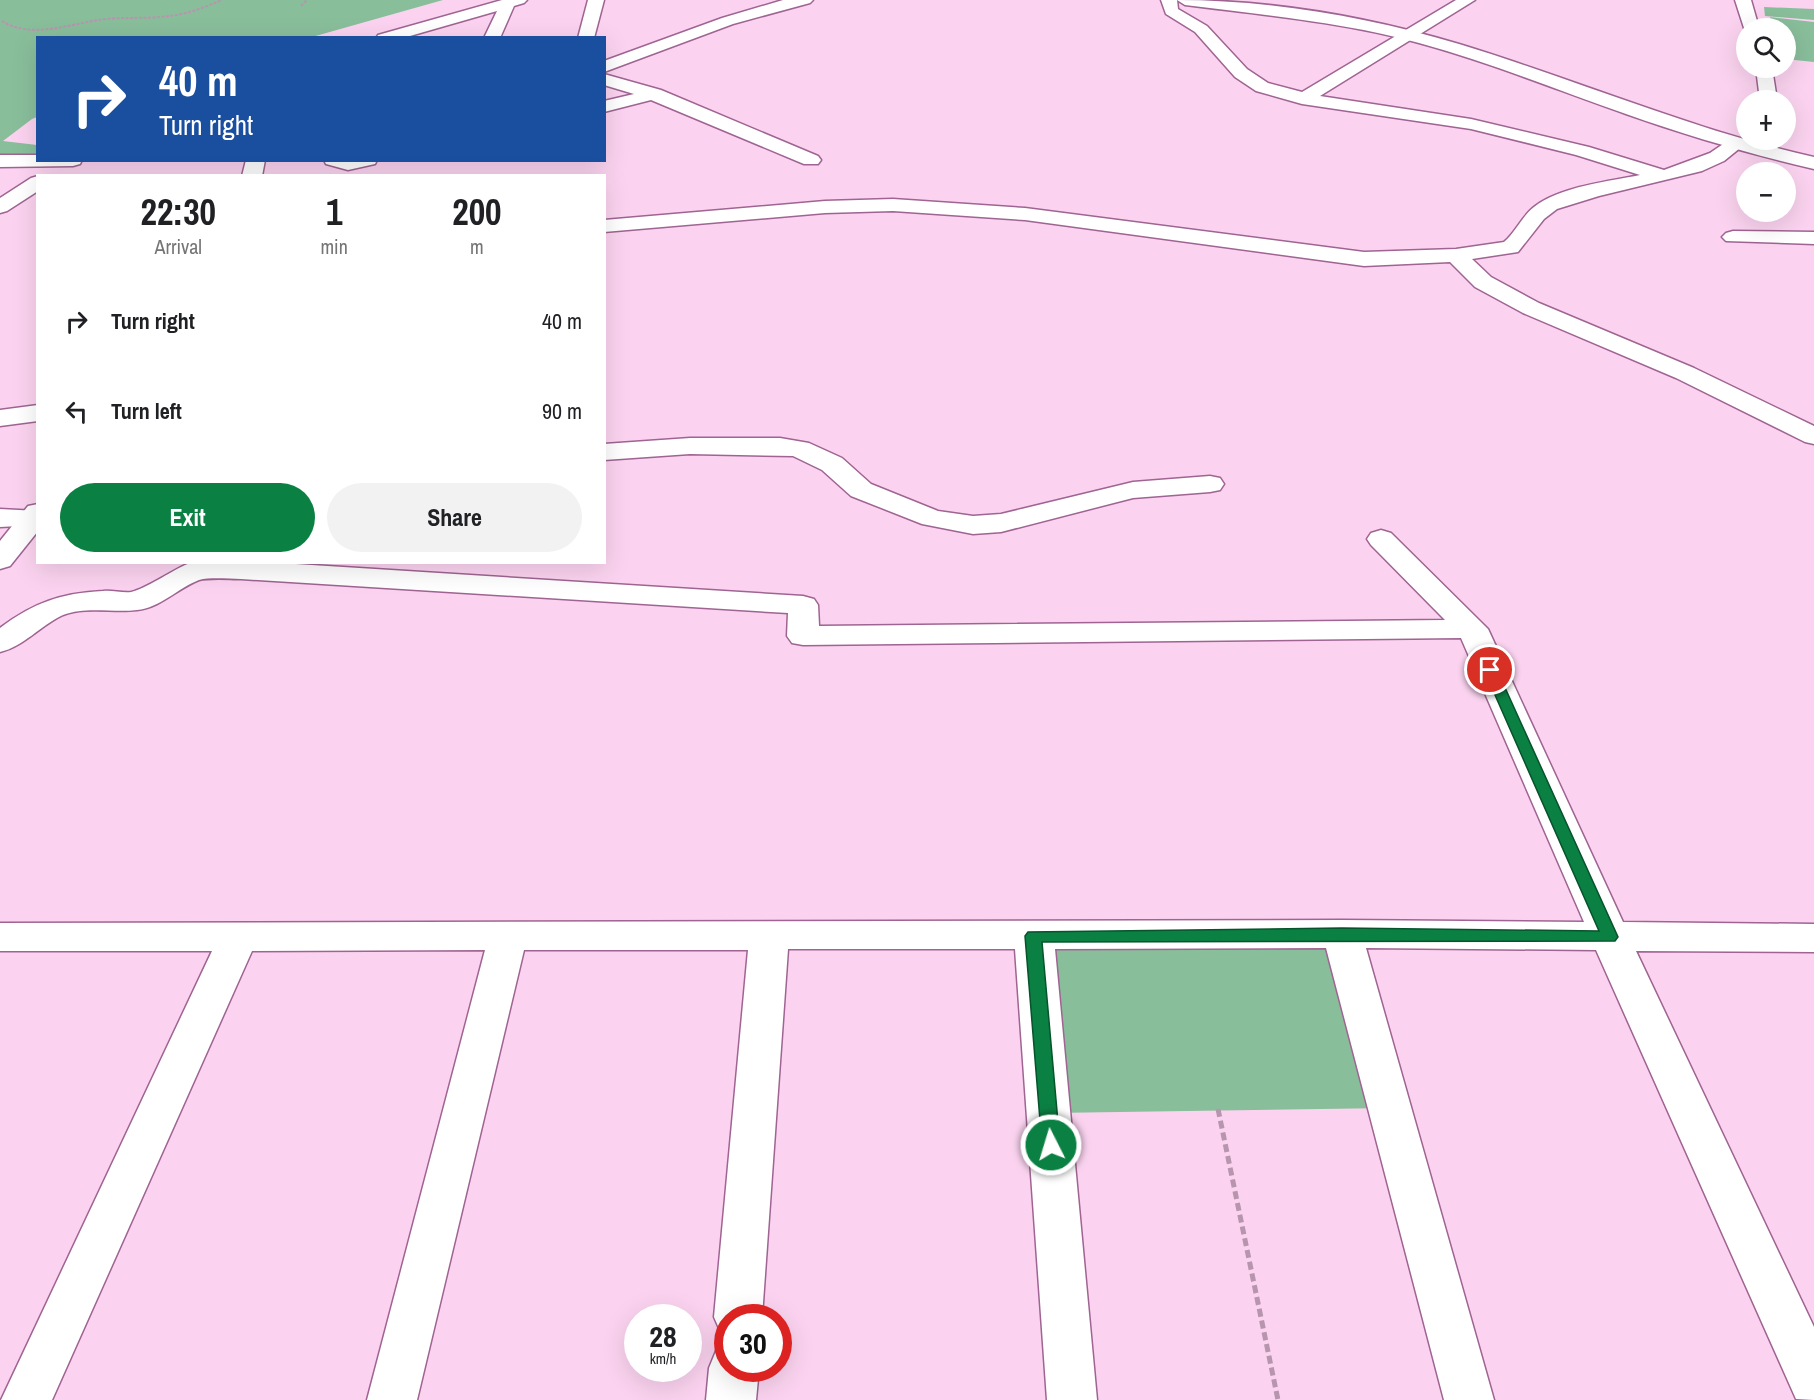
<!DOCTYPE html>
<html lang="en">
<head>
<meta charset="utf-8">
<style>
  :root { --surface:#fff; --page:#f2f2f2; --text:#202124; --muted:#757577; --accent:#0b8043 }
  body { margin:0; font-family:"Archivo Narrow",sans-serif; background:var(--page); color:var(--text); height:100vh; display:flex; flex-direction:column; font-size:22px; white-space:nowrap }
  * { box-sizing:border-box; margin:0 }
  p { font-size:20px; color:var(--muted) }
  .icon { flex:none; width:33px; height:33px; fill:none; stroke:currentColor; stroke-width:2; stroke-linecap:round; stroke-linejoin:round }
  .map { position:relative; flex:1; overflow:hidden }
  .panel { position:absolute; left:36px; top:174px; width:570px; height:390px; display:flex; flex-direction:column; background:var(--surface); border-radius:0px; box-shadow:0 6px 24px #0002 }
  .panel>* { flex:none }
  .hud { position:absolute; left:36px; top:36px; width:570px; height:126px; border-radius:0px; box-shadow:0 6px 24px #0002; background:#1a4fa0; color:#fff; overflow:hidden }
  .buttons { position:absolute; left:1736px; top:18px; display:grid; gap:12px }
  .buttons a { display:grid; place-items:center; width:60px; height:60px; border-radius:50%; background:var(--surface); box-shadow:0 6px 24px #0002; font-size:30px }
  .speed { position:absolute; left:624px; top:1304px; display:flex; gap:12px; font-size:30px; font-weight:700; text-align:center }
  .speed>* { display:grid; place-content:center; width:78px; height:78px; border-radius:50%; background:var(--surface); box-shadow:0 6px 24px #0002; line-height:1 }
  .speed small { font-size:15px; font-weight:400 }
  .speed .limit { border:9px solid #d22; background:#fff; color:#111 }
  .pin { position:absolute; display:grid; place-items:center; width:51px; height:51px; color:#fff; margin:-26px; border:3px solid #fff; border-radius:50%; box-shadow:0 2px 6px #0007 }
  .me { position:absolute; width:66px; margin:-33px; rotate:355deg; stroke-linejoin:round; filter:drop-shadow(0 0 4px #0008) }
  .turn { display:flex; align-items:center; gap:21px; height:126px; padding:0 24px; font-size:27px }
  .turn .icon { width:78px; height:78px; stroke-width:2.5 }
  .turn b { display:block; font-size:42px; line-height:51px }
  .eta { display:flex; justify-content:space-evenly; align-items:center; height:102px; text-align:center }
  .eta b { font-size:36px; font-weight:700; line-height:42px }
  .cta { display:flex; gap:12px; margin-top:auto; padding:12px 24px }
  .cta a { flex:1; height:69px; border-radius:36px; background:var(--accent); color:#fff; font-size:24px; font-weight:700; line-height:69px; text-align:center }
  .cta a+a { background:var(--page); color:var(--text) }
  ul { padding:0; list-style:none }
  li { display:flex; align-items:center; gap:18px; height:90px; padding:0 24px }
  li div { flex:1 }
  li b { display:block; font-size:22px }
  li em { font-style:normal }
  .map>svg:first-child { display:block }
</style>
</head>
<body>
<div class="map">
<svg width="1814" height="1400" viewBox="0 0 1814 1400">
  <rect width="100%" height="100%" fill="#fbd3f0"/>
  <g fill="#89be9b">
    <path d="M0 0H443L312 37 38 38 37 117 32 119 3 141 37 145 38 160 0 161Z"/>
    <path d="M1764 7 1814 9V20L1765 16Z"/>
    <path d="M1770 17 1814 22V62L1785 59V28H1774Z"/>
    <path d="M1345 935 1389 1108 1052 1113 1037 936Z"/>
  </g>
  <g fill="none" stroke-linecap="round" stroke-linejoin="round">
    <g stroke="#9f6492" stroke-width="3">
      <g id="minor">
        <path d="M502 0H527L524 3 514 6 500 38H484L497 11 403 38H376L378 35Z"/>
        <path d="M588 0H604L594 38H578Z"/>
        <path d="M1161 0H1177L1178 9 1207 26 1247 69 1268 83 1302 92 1456 0H1475L1320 96 1471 119 1589 147 1664 170 1710 153 1729 140H1743L1745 144 1724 161 1702 171 1599 196 1557 209 1544 219 1518 252 1472 259 1491 277 1539 303 1694 368 1814 426V444L1805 442 1676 378 1523 313 1475 287 1450 262 1364 266 1025 220 893 211 825 213 604 232V220L825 201 893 199 1025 208 1364 252 1456 249 1504 242C1516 232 1522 216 1534 207 1558 187 1610 181 1640 175L1576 155 1471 129 1302 104 1256 91 1235 77 1195 32 1166 14Z"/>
        <path d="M604 74 661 90 818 156 821 160 818 164H804L651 100 604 112V101L634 94 604 85Z"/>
        <path d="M324 160H377L375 164 348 170 326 164Z"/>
        <path d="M38 176V191L7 211 0 213V198L31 178Z"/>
        <path d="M1733 231 1814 232V244L1726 241 1722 237 1726 233Z"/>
        <path d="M38 405V421L0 426V410Z"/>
        <path d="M690 438H780L809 443 842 458 871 484 938 511 973 516 1001 514 1133 482 1210 476 1220 478 1224 484 1220 490 1210 492 1133 498 1001 532 973 534 922 524 851 496 822 470 793 456 690 454 604 460V444Z"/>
        <path d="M0 509 38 511V525L0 527Z"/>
        <path d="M1381 530 1391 533 1488 629 1623 922 1814 924V952L1636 951 1814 1327V1400L1796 1399 1596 950 1366 948 1494 1400H1444L1326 948 1055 949 1097 1400H1047L1015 949H788L762 1317H728V1335L721 1333 714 1317 748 950H524L417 1400H367L485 950 252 951 52 1400H1L212 951H0V923L1342 920 1584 922 1461 638 803 645 792 643 787 636 788 613 241 579C229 579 211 577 199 580 178 588 160 608 137 610 113 613 86 606 63 615 41 625 23 647 0 652V628C33 603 61 593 103 591 112 590 122 593 131 592 145 589 170 572 185 565L193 562H264L803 596 814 599 818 605 819 626 1445 620 1371 545 1367 539 1371 533Z"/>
        <path d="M728 1347V1368H759L756 1400H706L709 1368 716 1351Z"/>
      </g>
    </g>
    <g stroke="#9f6492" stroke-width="3">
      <g id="tertiary">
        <path d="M783 0H813L810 3 733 24 604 72V61L722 18Z"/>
        <path d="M1177 0C1271 0 1369 17 1459 44 1578 80 1692 130 1814 157V169C1750 154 1688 136 1626 114 1557 90 1489 62 1419 43 1343 22 1263 15 1185 5Z"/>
        <path d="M1735 0H1751L1759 28H1746L1745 31Z"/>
        <path d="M1756 68H1772L1777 100H1760Z"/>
        <path d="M0 155H38V160H82L80 164 73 166 0 167Z"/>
        <path d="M246 160H265L262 176H242Z"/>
        <path d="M38 504V531L10 566 0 569V541L28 506Z"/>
      </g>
    </g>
    <g stroke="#b795ae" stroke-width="2" stroke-dasharray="3 1.5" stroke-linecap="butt">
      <path d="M301 6 307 0"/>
      <path d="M2 21C32 40 72 23 105 19 127 17 148 19 169 16 188 14 205 7 222 0"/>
    </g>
    <path stroke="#b795ae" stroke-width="5" stroke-dasharray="8 4" stroke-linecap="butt" d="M1218 1109 1278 1400"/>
    <use href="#minor" fill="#fff" fill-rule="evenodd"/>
    <use href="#tertiary" fill="#fff" fill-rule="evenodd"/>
  </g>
  <path fill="#0b8043" stroke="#07532c" stroke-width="1.5" d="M1490 666 1497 670 1618 937 1615 941 1042 942 1060 1145 1057 1150 1051 1152 1044 1150 1042 1145 1025 936 1028 932 1342 928 1599 931 1484 670Z"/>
</svg>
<div class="buttons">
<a><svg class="icon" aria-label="search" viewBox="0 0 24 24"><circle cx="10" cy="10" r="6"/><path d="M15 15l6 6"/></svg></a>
<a>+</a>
<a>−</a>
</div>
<div class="speed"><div>28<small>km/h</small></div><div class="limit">30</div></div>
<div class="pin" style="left:1490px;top:670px;background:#d93025"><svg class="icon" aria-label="arrive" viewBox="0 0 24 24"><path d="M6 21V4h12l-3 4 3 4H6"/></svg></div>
<svg class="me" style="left:1051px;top:1145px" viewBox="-20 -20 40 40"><circle r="17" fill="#0b8043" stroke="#fff" stroke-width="3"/><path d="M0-11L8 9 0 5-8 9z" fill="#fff"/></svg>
<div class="hud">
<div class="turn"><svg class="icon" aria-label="right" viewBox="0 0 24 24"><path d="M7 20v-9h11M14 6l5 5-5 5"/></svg><div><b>40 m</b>Turn right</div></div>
</div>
<section class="panel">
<div class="eta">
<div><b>22:30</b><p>Arrival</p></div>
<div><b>1</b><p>min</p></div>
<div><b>200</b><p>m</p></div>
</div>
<ul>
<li><svg class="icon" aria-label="right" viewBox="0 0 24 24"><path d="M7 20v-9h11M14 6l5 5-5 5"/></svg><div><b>Turn right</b></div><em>40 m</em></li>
<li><svg class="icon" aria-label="left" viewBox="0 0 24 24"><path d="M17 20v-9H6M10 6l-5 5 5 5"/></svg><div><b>Turn left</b></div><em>90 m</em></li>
</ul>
<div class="cta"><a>Exit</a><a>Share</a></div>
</section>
</div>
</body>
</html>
